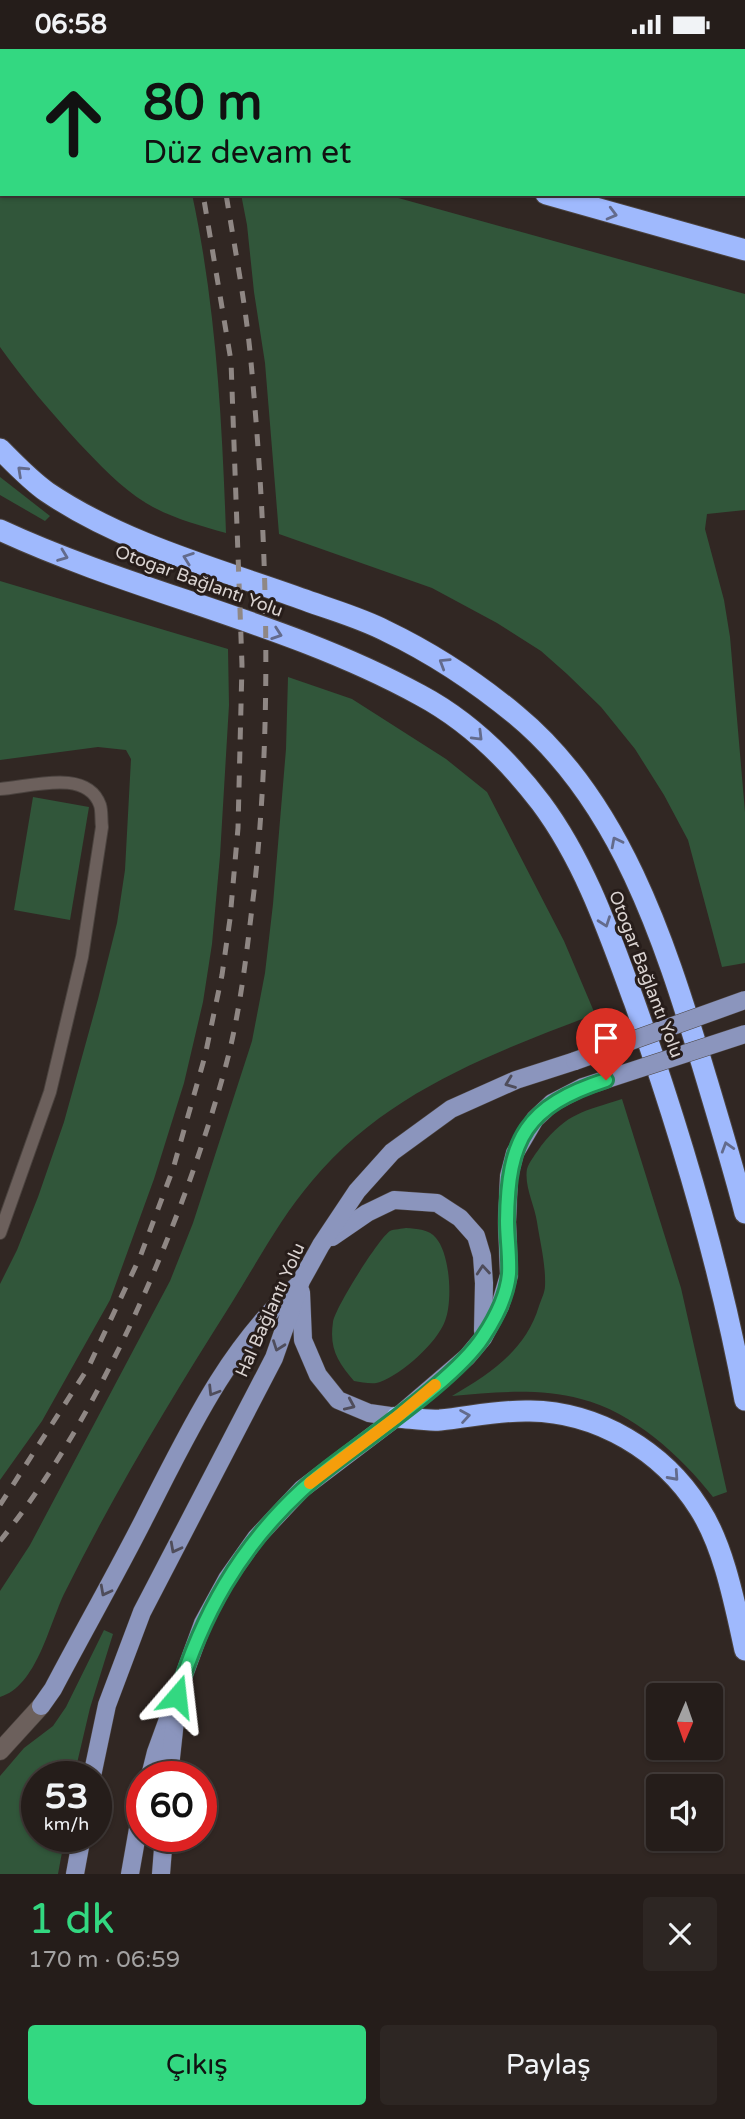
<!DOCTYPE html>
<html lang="tr">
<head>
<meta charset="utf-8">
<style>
  :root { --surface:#251d1a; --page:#2d2623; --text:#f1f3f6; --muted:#a3a2a2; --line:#423b39; --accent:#33d881 }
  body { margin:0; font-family:"Varela Round",sans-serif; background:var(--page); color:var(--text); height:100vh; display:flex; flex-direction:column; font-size:26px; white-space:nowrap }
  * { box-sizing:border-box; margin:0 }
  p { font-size:23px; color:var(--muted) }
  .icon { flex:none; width:38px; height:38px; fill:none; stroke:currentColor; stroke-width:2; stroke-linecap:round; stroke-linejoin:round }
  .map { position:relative; height:1825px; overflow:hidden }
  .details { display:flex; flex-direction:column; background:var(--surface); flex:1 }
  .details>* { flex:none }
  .guide { position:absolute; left:0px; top:0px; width:746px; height:147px; box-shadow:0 2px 5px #0004,0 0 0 2px var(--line); background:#33d881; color:#111; overflow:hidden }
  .needle { width:46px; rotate:182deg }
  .tools { position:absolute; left:646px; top:1634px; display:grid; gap:14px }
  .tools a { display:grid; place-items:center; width:77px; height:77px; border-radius:7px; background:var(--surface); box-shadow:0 2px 5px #0004,0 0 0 2px var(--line); font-size:35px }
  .speed { position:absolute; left:21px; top:1712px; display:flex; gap:14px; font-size:35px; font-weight:700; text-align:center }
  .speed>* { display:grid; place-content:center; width:91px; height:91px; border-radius:50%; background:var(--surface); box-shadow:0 2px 5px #0004,0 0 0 2px var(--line); line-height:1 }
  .speed small { font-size:18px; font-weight:400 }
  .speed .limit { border:10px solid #d22; background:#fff; color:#111 }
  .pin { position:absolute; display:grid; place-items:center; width:60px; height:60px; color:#fff; margin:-72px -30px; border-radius:50% 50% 50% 0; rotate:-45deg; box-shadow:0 0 7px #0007 }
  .pin .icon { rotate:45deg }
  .me { position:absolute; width:77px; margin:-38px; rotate:17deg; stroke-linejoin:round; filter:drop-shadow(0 0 5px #0008) }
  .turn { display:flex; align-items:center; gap:24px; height:147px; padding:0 28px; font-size:32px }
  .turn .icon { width:91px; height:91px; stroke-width:2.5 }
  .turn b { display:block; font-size:49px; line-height:60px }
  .round { display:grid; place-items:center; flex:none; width:74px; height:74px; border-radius:7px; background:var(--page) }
  .overview { display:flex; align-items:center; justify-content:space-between; height:119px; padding:0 28px }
  h1 { font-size:42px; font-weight:600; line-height:52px; color:var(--accent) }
  .primary-button { display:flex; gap:14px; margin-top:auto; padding:14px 28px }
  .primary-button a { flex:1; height:80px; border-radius:7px; background:var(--accent); color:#111; font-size:28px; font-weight:600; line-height:80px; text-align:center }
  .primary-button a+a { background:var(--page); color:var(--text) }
  .status { display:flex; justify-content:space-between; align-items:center; height:49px; padding:0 35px; background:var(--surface); direction:ltr }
  .status svg { height:19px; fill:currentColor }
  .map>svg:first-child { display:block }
</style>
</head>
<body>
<div class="status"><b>06:58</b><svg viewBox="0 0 49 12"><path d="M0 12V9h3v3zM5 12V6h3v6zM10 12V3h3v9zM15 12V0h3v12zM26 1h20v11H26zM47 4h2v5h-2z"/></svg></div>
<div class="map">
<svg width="745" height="1825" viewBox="0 0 745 1825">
  <rect width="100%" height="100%" fill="#312723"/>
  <g fill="#31563a">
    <path d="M0 0H157V2H2V145H192C216 257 222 370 226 484 198 476 171 469 146 454 120 438 99 415 78 393 50 362 24 332 0 298Z"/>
    <path d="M490 0H745V69L744 2Z"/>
    <path d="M241 145H384L745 245V461L707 465 705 480 724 551 730 588 745 763V914L722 918 688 791 664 746 635 700 601 658 567 625 541 602 497 574 432 539 279 485 265 314 254 243 247 176Z"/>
    <path d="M0 428 50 467 45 472 0 446Z"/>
    <path d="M0 532 228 600 229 656 220 807 212 895 203 953 184 1034 154 1130 110 1251 42 1372 0 1431V1235L17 1201 38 1148 64 1073 98 950 117 874 125 821 131 710 126 701 98 698 0 711Z"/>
    <path d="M288 628 352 650 446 710 487 743 564 892 595 965C491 1005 386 1043 312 1132 281 1168 256 1215 231 1255 172 1348 114 1444 65 1543 49 1575 37 1637 0 1648V1542L30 1496 170 1232 193 1174 252 992 265 924 273 855 286 700Z"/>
    <path d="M33 748 89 758 70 871 14 861Z"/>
    <path d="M622 1050 681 1239 727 1443 713 1448C681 1407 633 1363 581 1350 539 1339 495 1343 452 1347 490 1325 526 1301 539 1257 541 1251 545 1243 545 1237 546 1216 540 1193 537 1173 535 1157 524 1137 527 1120 529 1113 537 1103 541 1097 568 1063 583 1063 622 1050Z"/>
    <path d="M406 1179C417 1180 429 1180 436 1189 450 1205 453 1252 445 1272 437 1294 402 1325 380 1333 373 1336 362 1333 354 1332 338 1313 329 1300 333 1273 335 1259 379 1189 390 1182 394 1180 402 1180 406 1179Z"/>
    <path d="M104 1581 113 1585 90 1659 74 1727H37V1787H65L58 1825H0V1727L24 1699 53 1677 66 1658Z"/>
  </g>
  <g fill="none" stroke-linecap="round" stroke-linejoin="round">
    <g stroke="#4b433f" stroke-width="14">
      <path id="lane" d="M0 740C30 738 87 719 100 756 102 762 101 771 102 778L82 908 50 1043 0 1184"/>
    </g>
    <g stroke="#4b433f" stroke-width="19">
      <path id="secondary" d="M0 1702 41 1657"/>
    </g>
    <g stroke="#4b433f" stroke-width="19">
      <g id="primary">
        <path d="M332 1188 367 1164 394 1151 437 1154 460 1169 476 1187 482 1207 484 1234 483 1282"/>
        <path d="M301 1243 303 1291 318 1326 338 1351 369 1364 397 1368"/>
        <path d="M41 1657 53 1640C83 1583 115 1527 144 1470 187 1386 227 1298 299 1235"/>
        <path d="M92 1727 107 1656 142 1563 274 1309 301 1232 321 1196 357 1142 392 1103 451 1060 516 1031 575 1012"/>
        <path d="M150 1727 156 1703 203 1574 227 1530 256 1489 302 1440 397 1368 467 1308 483 1289 500 1257 509 1226 507 1173 509 1127 515 1104 535 1070 552 1054 583 1038"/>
        <path d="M169 1727 175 1672"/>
        <path d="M75 1825 82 1787"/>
        <path d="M130 1825 142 1757"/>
        <path d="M161 1825 164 1787"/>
      </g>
    </g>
    <g stroke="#4b433f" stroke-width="23">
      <g id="highway">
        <path d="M101 0 106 2"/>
        <path d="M351 0 356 2"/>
        <path d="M744 123H745"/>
        <path d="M546 145 745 201"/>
        <path d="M0 400C15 415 30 431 47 443 124 495 219 520 305 551 332 561 361 569 386 582 432 604 476 633 516 666 620 752 664 891 702 1015 717 1065 732 1114 745 1164"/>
        <path d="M0 481C136 544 289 574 420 646 467 671 509 712 541 754 585 813 609 884 634 952 680 1082 720 1215 745 1351"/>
        <path d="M397 1368C411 1369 426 1372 440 1371 470 1368 499 1361 530 1362 598 1363 663 1402 699 1459 724 1497 735 1556 745 1601"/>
      </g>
    </g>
    <use href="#lane" stroke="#6c605c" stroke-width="12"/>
    <use href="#secondary" stroke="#6c605c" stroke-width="18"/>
    <use href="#primary" stroke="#8b95bd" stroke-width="18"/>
    <use href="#highway" stroke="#9fb9fd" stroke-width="21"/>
    <g stroke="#8f8784" stroke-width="5" stroke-dasharray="12 12" stroke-linecap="butt">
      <path d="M170 0 171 2"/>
      <path d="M196 0 197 2"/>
      <path d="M0 1456 88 1319 140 1208 173 1120 205 1007 222 926 230 870 238 779 242 616 231 312 203 145"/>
      <path d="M0 1492C51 1429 93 1354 128 1281 168 1195 201 1108 226 1016 241 960 247 900 254 842 273 670 267 486 251 313 246 257 235 201 226 145"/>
    </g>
    <g stroke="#4b433f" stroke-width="19" stroke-linecap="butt">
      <g id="primary-bridge">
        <path d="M575 1012 745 951"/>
        <path d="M583 1038 745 985"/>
      </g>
    </g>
    <use href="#primary-bridge" stroke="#8b95bd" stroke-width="18"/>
  </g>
  <defs><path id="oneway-chevron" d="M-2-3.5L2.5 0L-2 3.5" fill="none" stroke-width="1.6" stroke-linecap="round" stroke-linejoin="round" transform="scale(1.75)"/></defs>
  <g stroke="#636b8c">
    <use href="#oneway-chevron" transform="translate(612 165) rotate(15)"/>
    <use href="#oneway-chevron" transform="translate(22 422) rotate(-137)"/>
    <use href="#oneway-chevron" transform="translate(63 507) rotate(21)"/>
    <use href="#oneway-chevron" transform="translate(188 509) rotate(-160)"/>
    <use href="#oneway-chevron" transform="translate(277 585) rotate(19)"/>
    <use href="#oneway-chevron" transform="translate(444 614) rotate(-148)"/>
    <use href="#oneway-chevron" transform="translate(478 687) rotate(45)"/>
    <use href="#oneway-chevron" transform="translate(616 793) rotate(-117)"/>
    <use href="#oneway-chevron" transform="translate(605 873) rotate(70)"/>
    <use href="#oneway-chevron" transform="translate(727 1098) rotate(-107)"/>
    <use href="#oneway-chevron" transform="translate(465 1367) rotate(-9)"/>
    <use href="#oneway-chevron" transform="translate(674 1427) rotate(48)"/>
  </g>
  <g stroke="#4f4d5b">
    <use href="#oneway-chevron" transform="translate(510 1034) rotate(159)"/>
    <use href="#oneway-chevron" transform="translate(483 1221) rotate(-95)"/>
    <use href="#oneway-chevron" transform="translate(278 1297) rotate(110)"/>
    <use href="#oneway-chevron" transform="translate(213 1342) rotate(122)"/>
    <use href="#oneway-chevron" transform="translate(350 1356) rotate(24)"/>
    <use href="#oneway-chevron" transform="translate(175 1499) rotate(118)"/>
    <use href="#oneway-chevron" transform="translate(105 1542) rotate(118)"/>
  </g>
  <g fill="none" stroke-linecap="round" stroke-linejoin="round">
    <g stroke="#218c54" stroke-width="18">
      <path id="route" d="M177 1647C202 1566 239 1499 302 1441 325 1420 352 1402 377 1383 408 1360 463 1319 483 1288 495 1270 507 1246 509 1225 510 1207 507 1189 507 1172 508 1089 526 1057 606 1031"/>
    </g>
    <use href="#route" stroke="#33d881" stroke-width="12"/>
    <path stroke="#f59e0b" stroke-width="12" d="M310 1434 397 1368 435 1336"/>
  </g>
  <g text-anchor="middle" stroke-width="6" stroke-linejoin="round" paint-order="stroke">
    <g font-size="18" fill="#dad3d1" stroke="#271d1a">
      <text transform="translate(199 532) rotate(20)" y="6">Otogar Bağlantı Yolu</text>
      <text transform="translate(646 925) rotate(69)" y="6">Otogar Bağlantı Yolu</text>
      <text transform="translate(270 1261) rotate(-66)" y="6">Hal Bağlantı Yolu</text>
    </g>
  </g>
</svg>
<div class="tools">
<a><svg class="needle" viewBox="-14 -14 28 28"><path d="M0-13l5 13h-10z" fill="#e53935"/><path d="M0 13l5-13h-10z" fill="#a3a2a2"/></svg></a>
<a><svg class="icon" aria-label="sound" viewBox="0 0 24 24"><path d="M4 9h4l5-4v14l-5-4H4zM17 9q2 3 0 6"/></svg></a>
</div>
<div class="speed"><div>53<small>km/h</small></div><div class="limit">60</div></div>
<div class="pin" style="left:606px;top:1031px;background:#d93025"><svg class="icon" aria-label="arrive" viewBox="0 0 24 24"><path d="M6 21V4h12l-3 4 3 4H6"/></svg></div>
<svg class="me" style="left:177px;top:1647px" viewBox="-20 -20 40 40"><path d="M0-17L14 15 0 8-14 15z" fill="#33d881" stroke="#fff" stroke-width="4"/></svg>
<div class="guide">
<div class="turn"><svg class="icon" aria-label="ahead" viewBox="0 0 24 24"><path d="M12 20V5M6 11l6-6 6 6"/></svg><div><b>80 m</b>Düz devam et</div></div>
</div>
</div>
<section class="details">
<div class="overview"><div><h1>1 dk</h1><p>170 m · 06:59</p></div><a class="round"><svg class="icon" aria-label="close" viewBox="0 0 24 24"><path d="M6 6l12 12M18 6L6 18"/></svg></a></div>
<div class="primary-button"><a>Çıkış</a><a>Paylaş</a></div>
</section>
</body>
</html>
